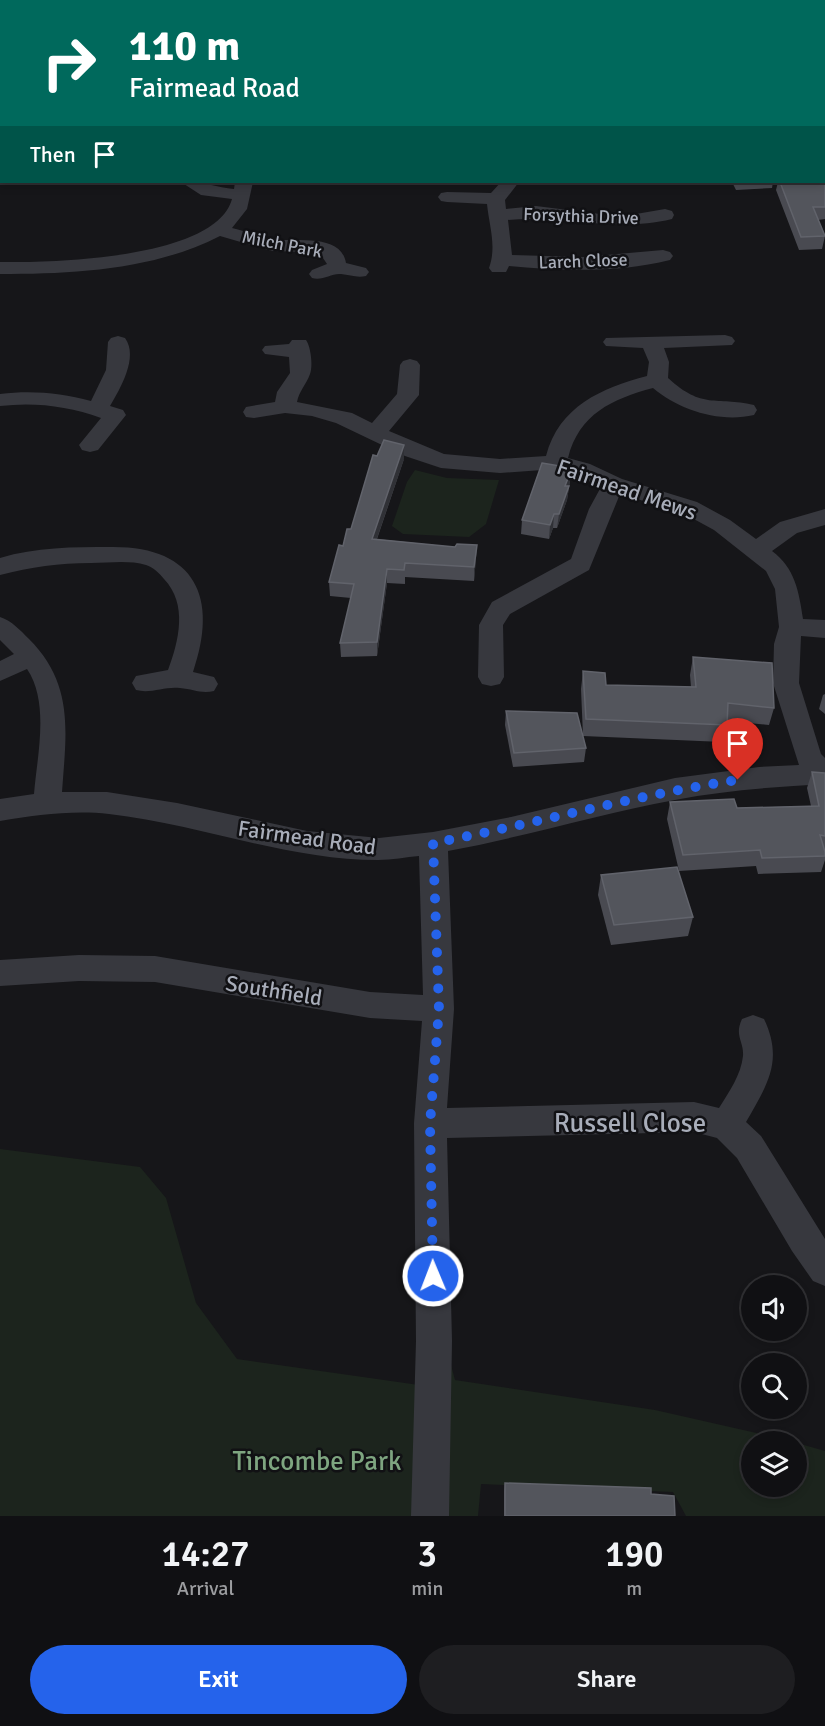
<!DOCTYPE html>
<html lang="en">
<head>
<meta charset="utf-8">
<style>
  :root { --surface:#101013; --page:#1e1e21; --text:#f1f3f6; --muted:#9c9da0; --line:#303033; --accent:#2563eb }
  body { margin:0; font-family:Signika,sans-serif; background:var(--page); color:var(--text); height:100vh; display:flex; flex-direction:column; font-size:22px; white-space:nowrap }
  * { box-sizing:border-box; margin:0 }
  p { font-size:20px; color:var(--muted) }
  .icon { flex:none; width:33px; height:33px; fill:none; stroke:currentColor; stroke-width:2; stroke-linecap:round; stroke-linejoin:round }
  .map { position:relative; height:1516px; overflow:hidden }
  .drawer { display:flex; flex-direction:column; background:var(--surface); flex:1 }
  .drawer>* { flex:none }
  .guide { position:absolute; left:0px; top:0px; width:825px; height:183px; box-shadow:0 3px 9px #0003,0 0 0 2px var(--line); background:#00695c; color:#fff; overflow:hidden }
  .buttons { position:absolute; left:741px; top:1275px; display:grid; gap:12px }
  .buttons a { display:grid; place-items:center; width:66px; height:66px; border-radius:50%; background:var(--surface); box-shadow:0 3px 9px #0003,0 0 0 2px var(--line); font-size:30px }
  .pin { position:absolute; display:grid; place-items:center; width:51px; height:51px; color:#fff; margin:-62px -26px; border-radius:50% 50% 50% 0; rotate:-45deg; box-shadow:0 0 6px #0007 }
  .pin .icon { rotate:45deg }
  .me { position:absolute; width:66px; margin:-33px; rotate:359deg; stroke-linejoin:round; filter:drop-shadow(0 0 4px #0008) }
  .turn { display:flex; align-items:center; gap:21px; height:126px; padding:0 30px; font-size:27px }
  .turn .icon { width:78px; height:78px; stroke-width:2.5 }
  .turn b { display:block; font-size:42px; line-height:51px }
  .then { display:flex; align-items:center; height:57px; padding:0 30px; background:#0003; gap:12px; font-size:22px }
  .eta { display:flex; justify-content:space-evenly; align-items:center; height:102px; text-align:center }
  .eta b { font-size:36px; font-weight:600; line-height:42px }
  .button { display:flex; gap:12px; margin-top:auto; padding:12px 30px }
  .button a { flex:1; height:69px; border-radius:36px; background:var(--accent); color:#fff; font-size:24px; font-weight:600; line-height:69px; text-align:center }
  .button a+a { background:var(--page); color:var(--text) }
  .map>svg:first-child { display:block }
</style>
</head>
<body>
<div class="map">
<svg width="825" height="1516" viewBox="0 0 825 1516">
  <rect width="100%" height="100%" fill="#161619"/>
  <g fill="#1c241d">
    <path d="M415 470 447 478 499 480 486 524 469 537 403 534 392 526 407 482Z"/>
    <path d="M0 1149 140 1167 166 1198 196 1303 237 1359 433 1387 451 1365 455 1380 655 1410 792 1441 752 1442V1486H796L797 1443 825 1451V1516H686L673 1492 481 1484 478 1516H0Z"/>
  </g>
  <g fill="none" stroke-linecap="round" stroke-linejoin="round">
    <path stroke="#2c363d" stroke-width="5" d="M115 2 117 0"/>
    <g fill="#37383e" fill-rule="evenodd">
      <path d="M784 0H800L784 2Z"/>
      <rect x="824" y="48" width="1" height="10"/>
      <rect x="824" y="86" width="1" height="10"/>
      <rect x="824" y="167" width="1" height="10"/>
      <path d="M0 170H2L0 181Z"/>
      <path d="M181 182C199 180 215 187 234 189L235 182H253L247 209 232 228C245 231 259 237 272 239 293 243 341 232 346 263L366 268 369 272 366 276C357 278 350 275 341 274 331 273 323 281 312 278L309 274 312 270 327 264 321 255 312 252 272 251 220 236C154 270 73 274 0 274V262C50 263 216 259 232 199L201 195Z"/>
      <path d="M501 182H519L505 200 506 209 536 206 600 214H636L665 209 672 211 674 215 672 219C615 233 564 215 508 220L512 255 583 257 663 250 670 252 673 256 670 260C619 273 561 271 509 266L506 272H492L489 268C497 246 489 225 487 204L447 202 441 201 438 197 441 193 447 192 491 193Z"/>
      <path d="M725 335 732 337 735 341 732 345 664 348 669 362 668 378C703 410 715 396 754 405L757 410 754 415C719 423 679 410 653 388 612 399 579 414 568 458L590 464 622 479 697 502 730 520 756 539 780 522 825 509V525L797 533 772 551C795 568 799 592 803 619L825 620V638L801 636 799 683 821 754 825 758V784C775 787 725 790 675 800 599 814 524 837 448 851L454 1009 447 1108 694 1102 719 1108C729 1092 741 1075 743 1056 744 1041 734 1036 742 1019L753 1015 764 1019C784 1061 767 1085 746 1122L761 1136 825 1239V1286L813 1281 792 1251 737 1158 717 1138 694 1132 447 1138 452 1341 449 1516H411L416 1341 414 1123 422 1021 370 1018 155 982 79 981 0 986V960L79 955 155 956 370 992 423 995 419 856C406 857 392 860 378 860 287 860 199 824 109 814 73 810 36 815 0 821V799L34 794C37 756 50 703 27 669L0 681V661L14 654 0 640V617C12 621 20 630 29 639 75 685 66 734 62 792H107L177 803 307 831 379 838 433 832 511 817 675 778 759 767 799 765 773 683 774 644 779 627 775 589 766 571 714 530 681 512 620 494 589 570 510 614 503 625 504 677 500 684 491 686 482 684 478 677 479 625 492 602 571 559 589 509 601 487 574 474 556 469 500 473 441 468 405 456 336 423 312 416 285 413 254 418 246 417 243 412 246 407 275 402 277 392 290 373 289 357 265 354 262 350 265 346 289 344 292 340H306C311 347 313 366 310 374 306 385 299 391 297 402L352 413 372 423 397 394 400 365 403 361 410 359 417 361 420 365 419 395 389 431 444 454 500 459 546 456C559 406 602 388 647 376L649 362 643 348 606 346 603 342 606 338Z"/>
      <path d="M118 336 125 338C139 357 120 389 110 406L123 410 126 415 98 450 90 452 82 450 79 445 101 418C68 406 35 402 0 406V394C32 390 61 393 91 401L106 370 108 342 111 338Z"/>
      <path d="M111 547C195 546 219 597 193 672L214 677 218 684 214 691C201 694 193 689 180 688 165 686 151 694 136 690L132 683 136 676 168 670C179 641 188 604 164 579 159 573 153 567 146 565 129 560 109 563 91 563 59 563 31 567 0 575V558C36 547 73 547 111 547Z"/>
    </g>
  </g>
  <g fill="#494a51">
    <path d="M825 175V219L818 220 825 236 822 249 799 250 776 190 778 182H824Z"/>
    <path d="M732 182H773L772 188 736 190Z"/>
    <path d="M404 459 377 539 455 547 477 545 474 581 405 577V584L387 583 377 656 341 657 340 643 351 598 330 596 329 582 343 546 351 529Z"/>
    <path d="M572 468 567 500 557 528H553L549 539 521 534 522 520Z"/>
    <path d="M693 657 774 708 769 725 727 721 723 742 583 736 581 689 583 671 606 685 691 687 690 675Z"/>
    <path d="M825 694V714L819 709 823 695Z"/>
    <path d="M506 711 586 748 584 762 513 767 505 725Z"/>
    <path d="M812 772 825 773V860L821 872 758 874 756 866 679 871 667 819 670 802 737 808 811 806 807 788Z"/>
    <path d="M601 875 693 917 688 936 611 945 598 895Z"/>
    <path d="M505 1483 651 1494 675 1516H504V1491Z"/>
  </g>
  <g fill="#303136">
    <path d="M768 0H779L777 2 766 1Z"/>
    <path d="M404 445V459L372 553V539Z"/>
    <path d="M572 468 567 500 557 528 559 514 565 486Z"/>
    <path d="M554 514 553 528 549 539 550 525Z"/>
    <path d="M477 545 476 559 474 581V567Z"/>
    <path d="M387 569V583L377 656V642Z"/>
  </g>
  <g fill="#53555c" stroke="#61636b" stroke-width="1.5">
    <rect x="275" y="0" width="325" height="2"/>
    <path d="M620 0H768L766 2H621Z"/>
    <path d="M824 175H825V207H813L825 236 801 237 780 182H824Z"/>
    <path d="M384 440 404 445 372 539 455 547 457 544 477 545 474 567 405 563 404 570 387 569 377 642 340 643 354 584 329 582 339 545 343 546 347 529H351L373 455 377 456Z"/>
    <path d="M542 463 572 468 565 486H569L559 514H554L550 525 522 520Z"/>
    <path d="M693 657 772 663 774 708 728 703 727 725 586 719 583 671 605 673 606 685 696 687Z"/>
    <path d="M506 711 577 713 586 748 514 753Z"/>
    <path d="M812 772 825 773V836L820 835 825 852V856L762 858 760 850 683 855 670 802 734 799 737 808 819 806Z"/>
    <path d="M677 867 693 917 614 925 601 875Z"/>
    <path d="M505 1483 651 1488V1494L674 1496 675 1516H505Z"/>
  </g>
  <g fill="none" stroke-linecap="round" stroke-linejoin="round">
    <path stroke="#2563eb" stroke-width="10" stroke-dasharray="0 18" d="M433 1276 430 1124 439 1009 433 843C535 824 635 795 738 780"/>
  </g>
  <g text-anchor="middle" stroke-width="5" stroke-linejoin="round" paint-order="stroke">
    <g font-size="18" fill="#a8adb9" stroke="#111114">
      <text transform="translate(581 216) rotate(2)" y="6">Forsythia Drive</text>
      <text transform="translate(282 244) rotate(11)" y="6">Milch Park</text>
      <text transform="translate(583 261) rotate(-2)" y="6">Larch Close</text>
    </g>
    <g font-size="22" fill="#a8adb9" stroke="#111114">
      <text transform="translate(627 489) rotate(19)" y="8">Fairmead Mews</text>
      <text transform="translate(307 837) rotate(8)" y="8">Fairmead Road</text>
      <text transform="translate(274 990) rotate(9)" y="8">Southfield</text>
    </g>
    <g font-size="27" fill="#a8adb9" stroke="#111114">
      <text x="630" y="1132">Russell Close</text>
    </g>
    <g font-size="27" fill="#7ea580" stroke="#111114">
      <text x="317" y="1470">Tincombe Park</text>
    </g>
  </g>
</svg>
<div class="buttons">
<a><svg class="icon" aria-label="sound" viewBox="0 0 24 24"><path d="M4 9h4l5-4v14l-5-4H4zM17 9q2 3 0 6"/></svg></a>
<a><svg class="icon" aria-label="search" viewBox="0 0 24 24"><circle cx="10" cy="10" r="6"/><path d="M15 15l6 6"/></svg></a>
<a><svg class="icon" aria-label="layers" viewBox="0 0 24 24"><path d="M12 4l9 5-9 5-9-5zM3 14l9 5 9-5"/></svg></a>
</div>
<div class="pin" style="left:738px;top:780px;background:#d93025"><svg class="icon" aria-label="arrive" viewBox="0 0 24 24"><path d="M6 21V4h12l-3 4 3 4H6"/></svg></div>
<svg class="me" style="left:433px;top:1276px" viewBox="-20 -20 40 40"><circle r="17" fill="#2563eb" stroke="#fff" stroke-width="3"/><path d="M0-11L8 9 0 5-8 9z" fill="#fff"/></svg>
<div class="guide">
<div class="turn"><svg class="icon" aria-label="right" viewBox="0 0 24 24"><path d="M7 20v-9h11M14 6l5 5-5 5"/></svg><div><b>110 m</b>Fairmead Road</div></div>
<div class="then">Then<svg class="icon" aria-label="arrive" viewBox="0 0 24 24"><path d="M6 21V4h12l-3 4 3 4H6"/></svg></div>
</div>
</div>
<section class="drawer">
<div class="eta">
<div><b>14:27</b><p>Arrival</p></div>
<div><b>3</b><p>min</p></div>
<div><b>190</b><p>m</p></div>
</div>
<div class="button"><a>Exit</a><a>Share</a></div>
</section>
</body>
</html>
